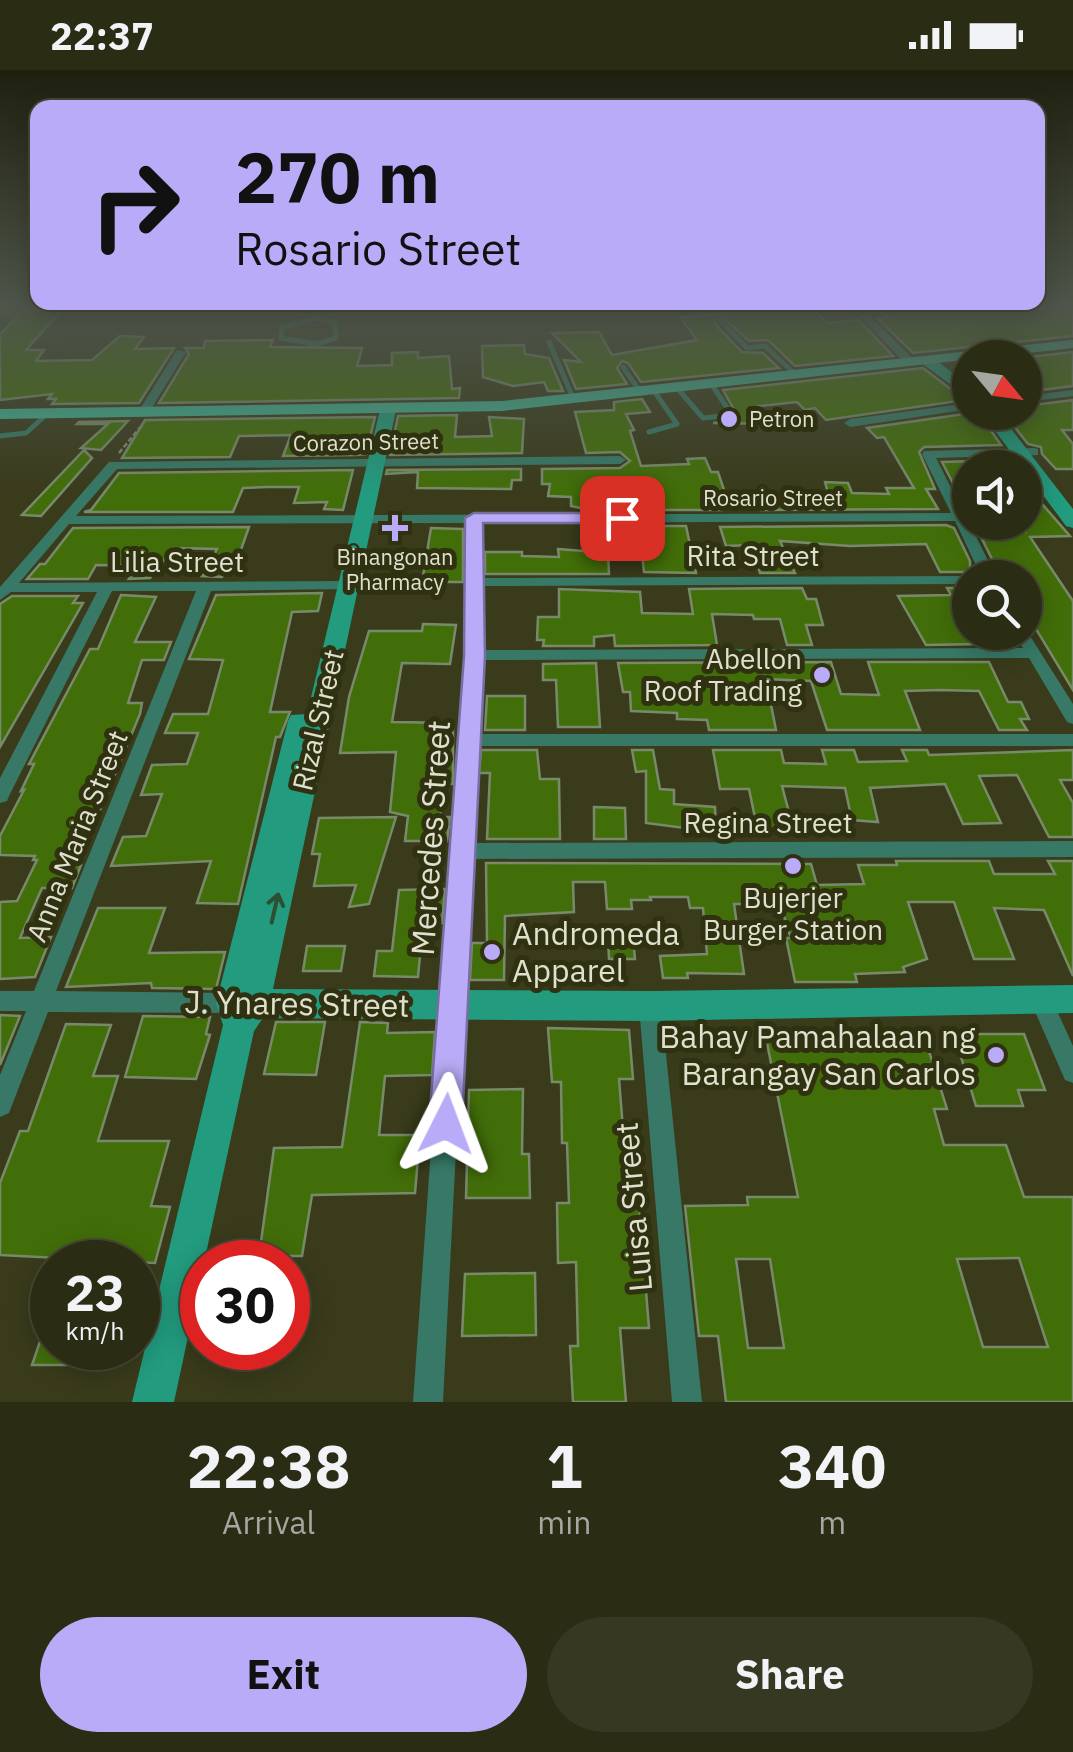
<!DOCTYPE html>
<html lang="en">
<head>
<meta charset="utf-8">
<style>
  :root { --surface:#2b2c14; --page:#373822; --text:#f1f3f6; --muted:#a6a7a0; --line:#474834; --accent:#b9abf7 }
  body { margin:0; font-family:"IBM Plex Sans",sans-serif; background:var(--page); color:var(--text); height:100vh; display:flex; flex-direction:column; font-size:38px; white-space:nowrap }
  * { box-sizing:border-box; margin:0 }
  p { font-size:32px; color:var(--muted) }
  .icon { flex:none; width:55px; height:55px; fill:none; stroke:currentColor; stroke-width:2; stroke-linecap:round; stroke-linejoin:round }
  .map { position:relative; height:1332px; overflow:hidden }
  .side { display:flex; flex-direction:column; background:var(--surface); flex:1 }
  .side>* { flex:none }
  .guide { position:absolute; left:30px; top:30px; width:1015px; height:210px; border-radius:20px; box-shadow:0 5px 25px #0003,0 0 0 2px var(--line); background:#b9abf7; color:#111; overflow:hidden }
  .needle { width:65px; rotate:119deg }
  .buttons { position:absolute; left:952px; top:270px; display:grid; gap:20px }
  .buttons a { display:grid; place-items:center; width:90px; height:90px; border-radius:50%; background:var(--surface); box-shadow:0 5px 25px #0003,0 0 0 2px var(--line); font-size:50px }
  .speed { position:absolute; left:30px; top:1170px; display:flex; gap:20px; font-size:50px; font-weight:700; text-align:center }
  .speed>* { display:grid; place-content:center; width:130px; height:130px; border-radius:50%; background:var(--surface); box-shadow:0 5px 25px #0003,0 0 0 2px var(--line); line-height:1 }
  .speed small { font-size:25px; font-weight:400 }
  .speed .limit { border:15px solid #d22; background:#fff; color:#111 }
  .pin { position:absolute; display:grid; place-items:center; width:85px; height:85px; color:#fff; margin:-42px; border-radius:20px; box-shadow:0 5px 15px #0006 }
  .me { position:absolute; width:110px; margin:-55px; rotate:3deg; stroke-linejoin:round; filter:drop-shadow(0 0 8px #0008) }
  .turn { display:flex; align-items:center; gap:35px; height:210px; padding:0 40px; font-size:45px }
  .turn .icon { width:130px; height:130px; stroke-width:2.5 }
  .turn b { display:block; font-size:70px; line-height:85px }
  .eta { display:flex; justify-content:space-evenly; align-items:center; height:170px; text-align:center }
  .eta b { font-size:60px; font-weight:700; line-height:70px }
  .button { display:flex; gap:20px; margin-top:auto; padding:20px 40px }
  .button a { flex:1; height:115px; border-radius:60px; background:var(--accent); color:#111; font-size:40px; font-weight:700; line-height:115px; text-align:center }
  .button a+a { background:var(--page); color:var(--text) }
  .status { display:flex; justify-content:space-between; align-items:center; height:70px; padding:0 50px; background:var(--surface); direction:ltr }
  .status svg { height:28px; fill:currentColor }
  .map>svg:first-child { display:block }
</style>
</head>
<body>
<div class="status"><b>22:37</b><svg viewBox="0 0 49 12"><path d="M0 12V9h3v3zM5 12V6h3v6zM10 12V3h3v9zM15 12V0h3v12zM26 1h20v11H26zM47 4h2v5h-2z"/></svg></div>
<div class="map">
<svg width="1073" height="1332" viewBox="0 0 1073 1332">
  <rect width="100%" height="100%" fill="#393b1b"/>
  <path fill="#490b2d" stroke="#764b5d" stroke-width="2.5" d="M221 236H523L305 245 244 242Z"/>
  <g fill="#426e09" stroke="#788a6b" stroke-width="2.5" fill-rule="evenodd">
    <path d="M28 236H66L26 280H44L36 291 92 290 120 266 144 267 135 279 174 278 139 333 52 334 56 329H48L52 324 0 330V264Z"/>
    <path d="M910 236H1073V266L913 283 878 249 887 248 879 241 913 238Z"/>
    <path d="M786 238 816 243 827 253 859 250 893 286 795 296 768 270 749 271 719 244 714 247 715 254 742 282 763 283 779 298 641 312 628 293 622 291 617 298 627 314 576 319 564 290 581 292 552 263 599 262 612 285 697 270 680 247Z"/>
    <path d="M273 270 270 277 362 278 357 296 392 295V283L418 282V288L449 286 452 319 460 318 459 328 159 333 189 284 185 278H204L205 271Z"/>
    <path d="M524 275 525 284 549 288 563 321H548L544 312 513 316 483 307 482 276Z"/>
    <path d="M1073 282V316L1025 322V288H1021Z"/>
    <path d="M923 298 965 330 826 350 815 338 805 340 797 332 759 336 772 354 713 353 734 351 738 347 723 320Z"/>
    <path d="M642 329 650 342 626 344 634 360 630 361 641 396 689 394 687 389 705 388 711 402H718L724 420 716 421 722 440H589L571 436V427L548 426 550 414H542V399L620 398 630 391 620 382 586 383 575 342 614 340V332Z"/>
    <path d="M1073 330V360H1062L1073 374V399H1056L1042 384 1041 377 1028 374 1003 342H1025V336Z"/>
    <path d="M978 342 1001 375 924 377 919 382 935 419H926L938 439 761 440 758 425 828 423 825 412 848 413 852 423 889 424 886 418H914L884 367 877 368 867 358Z"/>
    <path d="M457 345 455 367 492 366 489 347 524 349 522 383 390 385 398 346Z"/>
    <path d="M375 347 366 384 356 385 283 386 291 365 239 366 230 387 122 388 145 350Z"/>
    <path d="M128 351 101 380 81 378 108 354H77L79 352Z"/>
    <path d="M84 380 92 388 41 446 22 445Z"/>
    <path d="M1012 390 1017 396 970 398V419H956L942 392Z"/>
    <path d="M521 399V410H512L511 419 417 418 418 402 386 404 387 400Z"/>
    <path d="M353 400 343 440 324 439 327 432 294 433 299 417H268L243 418 233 442H84L91 440 119 403Z"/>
    <path d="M1043 435 1070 466 1030 467 1073 531V620L1025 541V508L1000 505 976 457H1023L1025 460V436Z"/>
    <path d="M946 455 954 458 970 491V502H940L926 474 850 476 780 471 795 503H760L752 475 726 476 720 457Z"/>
    <path d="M612 456H686L696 503 644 502 641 476H615Z"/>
    <path d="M249 457 238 488H233L222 507 202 506 217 479 173 478 150 508 129 509 138 496 96 495 88 509H27L40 494H45L73 458Z"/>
    <path d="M431 458 463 459V512H422Z"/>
    <path d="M558 479 608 483 609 504H485V482H522V486L559 487Z"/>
    <path d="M802 518 807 529H816L823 555H806L812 575H787L780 549H754L753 545 712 544 717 575 615 576 614 565 594 567V576H543L544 570H537L538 547H559V519L640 522 642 543 693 544 689 519Z"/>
    <path d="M947 518H970V562H975L981 574 926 575 898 526 951 525Z"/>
    <path d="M322 523 318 541 292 542 270 642H290L280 667H276L238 834 197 833 211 791 111 796 123 767 146 766 162 724 141 725 152 695 187 694 198 663H165L173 644H208L223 590 189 589 216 525Z"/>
    <path d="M121 525 156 527 135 572H171L164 590H142L128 633H142L140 644 77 795H81L72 818H42L20 868 51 867 35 907 0 909V832L17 831 37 790H33L35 786 0 785V766L24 720 21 721 34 694H29L90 579H98Z"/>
    <path d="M12 526H78L73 533H83L0 677V534Z"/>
    <path d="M423 554 456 555 450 594 402 593 392 652 453 653V714H444L440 747H450L447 771H405L408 746 390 742 396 682 340 683 349 627 369 561H422Z"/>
    <path d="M831 592 841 624 879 625 868 592H989L1008 632H1021L1029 649H1020L1027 660H999L979 621 940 620 905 621 920 660H827L811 611 766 609 776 660H709L707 650 677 649V643L631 641 630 622H623L618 593Z"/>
    <path d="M596 593 600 657H558L556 610H543V594Z"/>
    <path d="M487 626H525V660H485Z"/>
    <path d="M481 680H537L540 709H559L560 769H487L490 703H479Z"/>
    <path d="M632 680H653L660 719 674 720V734L715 737 716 762 646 753V701L636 702Z"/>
    <path d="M713 680H781L784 693 826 694 822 680H854L858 692 907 691 902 680H927L929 685 1073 680V710H1060L1073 733V767H1049L1017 705 979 706 1001 753 963 754 945 714 870 718 878 752 852 750 845 718 782 716 794 761 758 762 749 719H720Z"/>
    <path d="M594 737 625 738 626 769H594Z"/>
    <path d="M396 747 369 834 349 837 356 815 314 816 320 784H312L319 748Z"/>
    <path d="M896 791H989L994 804H1055L1048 791H1073V906L1044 840 994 838 1014 889H974L954 832H908L927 889 903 897 905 902 855 904 857 912H795L786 868H791L780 834H734L744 904 687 903 688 908H663L660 886 707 884 703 838H690L688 827H650L651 830H631L632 839H607L605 812H573L574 842 505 846 504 910H470L472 873H487L486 793 811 794 817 815 864 814 858 795H897Z"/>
    <path d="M445 819 442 853H423L418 907 374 906 377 881H392L399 820Z"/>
    <path d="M98 838H165L149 883 225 882 216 919 152 918 151 913 66 917Z"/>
    <path d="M608 869H633L635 889H609Z"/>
    <path d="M307 876H345L341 901H303Z"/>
    <path d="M0 945 20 946 0 995Z"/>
    <path d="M143 946 210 947 206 964 210 965 196 1009 125 1007Z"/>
    <path d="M276 952H325L316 1005 264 1004Z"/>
    <path d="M360 952 388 953 387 963 435 962 432 1005 385 1006 379 1065H420L415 1123 312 1125 302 1186H259L274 1078 342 1077Z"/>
    <path d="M66 954 111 955 93 1006H118L98 1071H169L151 1136 170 1137 155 1193 0 1185V1113L20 1061H28Z"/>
    <path d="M548 958 629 960 633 1009H619L629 1133H639L649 1258H620L626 1332H573L570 1276H578L576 1192 558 1193 557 1133H569L567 1073H562L561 1012H552Z"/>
    <path d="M923 962 947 1039H934L944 1075H1006L1024 1127H1073V1332H726L718 1266H699L685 1136 748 1135 747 1127H798L765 963ZM1019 1188 1048 1277H983L957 1189ZM736 1189H770L784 1278H748Z"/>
    <path d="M954 964H1024L1045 1020H1018L1023 1036H976Z"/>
    <path d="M523 1019 522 1084H529L530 1128H466L469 1020Z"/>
    <path d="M535 1203 536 1265 462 1266 465 1204Z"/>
    <path d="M50 1242 52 1278H85L80 1295H32Z"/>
  </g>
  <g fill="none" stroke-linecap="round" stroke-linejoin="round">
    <path stroke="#85876d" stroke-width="2.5" stroke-dasharray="5 2.5" stroke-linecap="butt" d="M119 383 142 355"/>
    <g stroke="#377866" stroke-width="5">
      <path d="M316 248 335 252 336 268 316 274 281 268 282 258Z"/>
      <path d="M720 250 747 278 765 276 796 305"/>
      <path d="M549 272 574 330"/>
      <path d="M623 297 641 323"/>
      <path d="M678 319 703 348 732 345 712 315"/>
      <path d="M649 362 677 354 654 321"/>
      <path d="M0 366 26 363 48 343"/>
    </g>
    <g fill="#377866" fill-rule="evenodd">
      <path d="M861 243H867L915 291V295H907L861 247Z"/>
      <path d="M177 280 186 282 148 344H140L138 342Z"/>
      <path d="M1073 320V326L1025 332V326Z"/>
      <path d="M970 333V339L850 357 844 353 850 349Z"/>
      <path d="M1034 378 1038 379V385L936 388 997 508H982L955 451 481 453V508L970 506 976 508H970V514L481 516 482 580 1023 578 1015 562H1025V558L1073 634V654L1067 652 1029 588 482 590 478 664H1073V676H477L472 773 1073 771V787L471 789 443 1332H413L466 585 467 453 69 454 19 513 348 511 355 515 348 519 211 521 56 921 232 923 240 926 243 933 240 940 232 943 48 942 9 1043 0 1047V1005L26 941H0V921H34L196 521H112L9 726 7 731 0 733V708L97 522H11L0 530V517L109 392 620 386 626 390 620 394 117 399 76 446 951 443 922 384 924 381Z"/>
      <path d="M1041 920 1049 923 1073 976V1013L1065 1010 1030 930 1033 923Z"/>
      <path d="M650 926 658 929 661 936 702 1332H672L639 936 642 929Z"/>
    </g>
    <g fill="#229b7e" fill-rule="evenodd">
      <path d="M923 288H933L970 316V329L923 294Z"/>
      <path d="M388 335 396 340 273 919 650 921 1073 915V943L650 951 263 948 254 961 174 1332H132L223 955 216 933 288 651 291 645 307 644 380 340Z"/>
      <path d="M981 342H998L1073 439V458L1066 456Z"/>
    </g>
    <path fill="#40b193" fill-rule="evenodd" d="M1073 270V278L502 341 0 349V339L502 331Z"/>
  </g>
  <defs><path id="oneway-shaft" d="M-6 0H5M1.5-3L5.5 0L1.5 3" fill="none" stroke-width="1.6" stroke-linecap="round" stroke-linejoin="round" transform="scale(2.5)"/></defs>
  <use stroke="#2b5132" href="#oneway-shaft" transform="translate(275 838) rotate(-77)"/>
  <linearGradient id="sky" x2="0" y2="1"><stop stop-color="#1f200f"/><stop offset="0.56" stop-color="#4e554a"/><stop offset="1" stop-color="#4e554a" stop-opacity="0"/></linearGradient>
  <rect width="1073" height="422" fill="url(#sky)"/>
  <path fill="#b9abf7" stroke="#786fa1" stroke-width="2.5" d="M474 443H622L631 448 622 453H483L485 586 462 1054 457 1066 446 1071 434 1066 429 1054 464 586 465 448Z"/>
  <g fill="#b9abf7" stroke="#2f3111" stroke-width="4">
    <circle cx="729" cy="349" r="10"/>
    <path d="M390 443h10v10h10v10h-10v10h-10v-10h-10v-10h10z"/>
    <circle cx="822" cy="605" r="10"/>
    <circle cx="793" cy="796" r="10"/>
    <circle cx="492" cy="882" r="10"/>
    <circle cx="996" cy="985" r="10"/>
  </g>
  <g text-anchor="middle" stroke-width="10" stroke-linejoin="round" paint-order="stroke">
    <g font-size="22" fill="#dfe1ce" stroke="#2f3111" text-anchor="start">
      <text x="749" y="357">Petron</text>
      <text x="395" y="495" text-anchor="middle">Binangonan<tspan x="395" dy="25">Pharmacy</tspan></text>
    </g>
    <g font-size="22" fill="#dfe1ce" stroke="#2f3111">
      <text transform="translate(366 372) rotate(-1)" y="8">Corazon Street</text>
      <text x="773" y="436">Rosario Street</text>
    </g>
    <g font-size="28" fill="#dfe1ce" stroke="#2f3111">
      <text x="753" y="496">Rita Street</text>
      <text x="177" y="502">Lilia Street</text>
      <text transform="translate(318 650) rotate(-77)" y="10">Rizal Street</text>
      <text x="768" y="763">Regina Street</text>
      <text transform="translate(77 766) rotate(-68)" y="10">Anna Maria Street</text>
    </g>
    <g font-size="28" fill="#dfe1ce" stroke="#2f3111" text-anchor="end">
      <text x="802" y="599">Abellon<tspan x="802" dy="32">Roof Trading</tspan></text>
      <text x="793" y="838" text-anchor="middle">Bujerjer<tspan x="793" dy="32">Burger Station</tspan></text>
    </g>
    <g font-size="32" fill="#dfe1ce" stroke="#2f3111">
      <text transform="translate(431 768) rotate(-86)" y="11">Mercedes Street</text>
      <text transform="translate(297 934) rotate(1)" y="11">J. Ynares Street</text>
      <text transform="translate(634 1137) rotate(-95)" y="11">Luisa Street</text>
    </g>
    <g font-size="32" fill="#dfe1ce" stroke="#2f3111" text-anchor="start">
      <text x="512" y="875">Andromeda<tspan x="512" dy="37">Apparel</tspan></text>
      <text x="976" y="978" text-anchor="end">Bahay Pamahalaan ng<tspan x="976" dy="37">Barangay San Carlos</tspan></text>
    </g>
  </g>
</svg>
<div class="buttons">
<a><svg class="needle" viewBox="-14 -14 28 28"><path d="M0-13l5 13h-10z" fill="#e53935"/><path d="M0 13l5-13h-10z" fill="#a6a7a0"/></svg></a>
<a><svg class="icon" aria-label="sound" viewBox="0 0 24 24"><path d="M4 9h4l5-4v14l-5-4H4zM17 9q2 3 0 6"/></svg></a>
<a><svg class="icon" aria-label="search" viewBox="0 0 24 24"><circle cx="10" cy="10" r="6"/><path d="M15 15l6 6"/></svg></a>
</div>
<div class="speed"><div>23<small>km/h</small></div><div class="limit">30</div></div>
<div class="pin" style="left:622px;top:448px;background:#d93025"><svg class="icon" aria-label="arrive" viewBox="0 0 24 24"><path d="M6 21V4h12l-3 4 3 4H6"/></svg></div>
<svg class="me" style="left:446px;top:1054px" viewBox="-20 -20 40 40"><path d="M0-17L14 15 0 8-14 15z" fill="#b9abf7" stroke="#fff" stroke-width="4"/></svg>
<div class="guide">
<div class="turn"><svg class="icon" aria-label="right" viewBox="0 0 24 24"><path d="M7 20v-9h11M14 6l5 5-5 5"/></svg><div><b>270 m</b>Rosario Street</div></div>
</div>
</div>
<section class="side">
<div class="eta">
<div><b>22:38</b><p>Arrival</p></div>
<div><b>1</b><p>min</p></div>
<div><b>340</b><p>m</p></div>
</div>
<div class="button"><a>Exit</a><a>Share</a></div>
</section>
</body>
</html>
